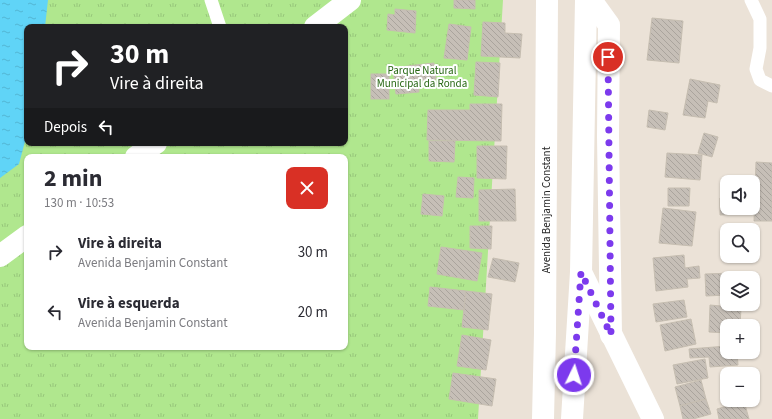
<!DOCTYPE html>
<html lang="pt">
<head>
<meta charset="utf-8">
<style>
  :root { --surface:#fff; --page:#f7f7f7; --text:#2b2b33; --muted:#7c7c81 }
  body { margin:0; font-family:"Source Sans 3",sans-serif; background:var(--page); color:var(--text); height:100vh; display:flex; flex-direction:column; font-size:15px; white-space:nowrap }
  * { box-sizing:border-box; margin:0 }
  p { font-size:13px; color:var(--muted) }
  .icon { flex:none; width:22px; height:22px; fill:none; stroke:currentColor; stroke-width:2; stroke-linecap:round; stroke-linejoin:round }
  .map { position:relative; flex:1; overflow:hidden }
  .panel { position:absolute; left:24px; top:154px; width:324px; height:196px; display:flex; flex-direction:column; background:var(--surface); border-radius:8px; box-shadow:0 1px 3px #0004 }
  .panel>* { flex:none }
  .hud { position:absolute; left:24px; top:24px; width:324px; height:122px; border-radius:8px; box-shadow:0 1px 3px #0004; background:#202124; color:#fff; overflow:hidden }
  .buttons { position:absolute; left:720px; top:175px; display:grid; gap:8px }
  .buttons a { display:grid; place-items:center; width:40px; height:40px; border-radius:8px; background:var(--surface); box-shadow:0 1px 3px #0004; font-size:20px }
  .pin { position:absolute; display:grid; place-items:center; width:34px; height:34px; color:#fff; margin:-17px; border:2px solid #fff; border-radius:50%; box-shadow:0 1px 4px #0007 }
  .me { position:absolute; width:44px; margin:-22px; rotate:4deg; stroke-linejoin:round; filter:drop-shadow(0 0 3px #0008) }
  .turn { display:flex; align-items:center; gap:14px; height:84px; padding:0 20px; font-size:18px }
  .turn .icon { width:52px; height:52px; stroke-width:2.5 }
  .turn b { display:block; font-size:28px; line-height:34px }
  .then { display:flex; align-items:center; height:38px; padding:0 20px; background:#0003; gap:8px; font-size:15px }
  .round { display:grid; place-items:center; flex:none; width:42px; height:42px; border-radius:8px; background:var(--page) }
  .overview { display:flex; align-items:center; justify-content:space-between; height:68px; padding:0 20px }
  h1 { font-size:24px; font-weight:700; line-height:30px }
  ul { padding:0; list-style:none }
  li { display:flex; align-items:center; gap:12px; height:60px; padding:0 20px }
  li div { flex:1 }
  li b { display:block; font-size:15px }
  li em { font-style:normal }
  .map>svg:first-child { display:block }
</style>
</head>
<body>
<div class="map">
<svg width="772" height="419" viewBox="0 0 772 419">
  <defs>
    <pattern id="park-tufts" width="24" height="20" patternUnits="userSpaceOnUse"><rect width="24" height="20" fill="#b0e78e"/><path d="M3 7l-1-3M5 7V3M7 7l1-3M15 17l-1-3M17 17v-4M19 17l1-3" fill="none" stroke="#97c67a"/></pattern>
    <pattern id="water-ripples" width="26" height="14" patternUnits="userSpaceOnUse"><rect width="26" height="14" fill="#60d4f7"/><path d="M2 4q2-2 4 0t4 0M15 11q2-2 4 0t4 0" fill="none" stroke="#53b6d4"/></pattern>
    <pattern id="building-back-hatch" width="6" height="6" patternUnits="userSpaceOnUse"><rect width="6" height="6" fill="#c6bfb7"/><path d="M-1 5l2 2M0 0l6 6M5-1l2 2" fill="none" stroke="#aaa49d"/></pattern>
  </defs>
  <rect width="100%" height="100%" fill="#ebe2d7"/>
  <path fill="url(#park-tufts)" fill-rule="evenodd" d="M0 0H503L478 419H0ZM27 27H345V143H27ZM27 157H345V347H27Z"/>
  <path fill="url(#water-ripples)" d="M0 0H48L45 27H27V134L19 164 0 178Z"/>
  <g fill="url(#building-back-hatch)" stroke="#c6beb1">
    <path d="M454 0H475V9L454 8Z"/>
    <path d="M395 9 416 11 415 33 387 30 388 14 395 15Z"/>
    <path d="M652 18 683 21 679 63 647 60Z"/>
    <path d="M483 22 505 23V33L522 34 520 58 481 56Z"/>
    <path d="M449 24 471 27 467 60 444 58Z"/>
    <path d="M476 62 500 63 498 97 474 95Z"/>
    <path d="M434 63 436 79 418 81 416 65Z"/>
    <path d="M416 65 419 92 396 94 393 68Z"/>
    <rect x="371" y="74" width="18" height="25"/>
    <path d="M690 79 720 85 717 103 708 101 705 118 683 115Z"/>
    <path d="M470 104H502L501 141 427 140 428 110H470Z"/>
    <path d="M649 110 668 113 665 130 647 127Z"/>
    <path d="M704 133 718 137 712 157 698 153Z"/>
    <path d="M429 141H455L454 162 429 161Z"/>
    <path d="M477 146H507L506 179 477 178Z"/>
    <path d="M667 153 702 155 700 180 665 177Z"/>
    <path d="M756 162 772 163V221H754Z"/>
    <path d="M458 177 474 178 473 198 456 197Z"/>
    <path d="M668 188H690L689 206H668Z"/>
    <path d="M515 189 516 221H479V190Z"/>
    <path d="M423 194 444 196 442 216 421 214Z"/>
    <path d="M720 198H727V208H738V214L720 215Z"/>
    <path d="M663 208 696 212 692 246 659 243Z"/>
    <path d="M470 226H492L491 249 470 248Z"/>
    <path d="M441 247 482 253 477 281 437 274Z"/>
    <path d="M684 255 685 268 699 266 700 278 687 279 688 287 656 291 653 258Z"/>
    <path d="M493 258 519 263 515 282 488 277Z"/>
    <path d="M733 273V278H727V295L706 296 705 274Z"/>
    <path d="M430 287 466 291 464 310 428 306Z"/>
    <path d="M466 291 492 294 488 330 462 327Z"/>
    <path d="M684 300 687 317 656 322 653 304Z"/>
    <path d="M710 305 741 308 740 326H727V333L709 332Z"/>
    <path d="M691 319 696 344 665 351 660 325Z"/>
    <path d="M462 335 491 340 486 370 457 366Z"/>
    <path d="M727 346V352H737L738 365 710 367 709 357 690 358 689 349Z"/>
    <path d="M705 359 708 378 677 384 673 365Z"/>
    <path d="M453 373 496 379 492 406 449 399Z"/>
    <path d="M701 380 706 399 680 406 675 387Z"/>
    <path d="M706 399 711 414 693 419H683L680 406Z"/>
    <path d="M744 401 749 419H719L717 409Z"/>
  </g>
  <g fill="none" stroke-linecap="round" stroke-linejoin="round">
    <g stroke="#fff" stroke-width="13">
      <path d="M211 0 220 27"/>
      <path d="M751 0 760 19V48L756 69 760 80 772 86"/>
    </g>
    <g stroke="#fff" stroke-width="22">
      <path d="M591 0 609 25 608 136 611 335"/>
      <path d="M315 27 350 0"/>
      <path d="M136 157 156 143"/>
      <path d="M0 256 27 236"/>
      <path d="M581 272 653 419"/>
      <path d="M543 419 545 333 547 0"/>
    </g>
    <path stroke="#fff" stroke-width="22" d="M572 419 581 272 586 0"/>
  </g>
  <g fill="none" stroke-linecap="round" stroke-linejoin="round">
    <path stroke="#7c3aed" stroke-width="7" stroke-dasharray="0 12.6" d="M574 375 581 272 611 335 608 57"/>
  </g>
  <g text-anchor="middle" stroke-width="4" stroke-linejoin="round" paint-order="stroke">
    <g font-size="11" fill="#286814" stroke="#fff">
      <text x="422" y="74">Parque Natural<tspan x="422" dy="13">Municipal da Ronda</tspan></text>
    </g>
    <g font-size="11" fill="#272727" stroke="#fff">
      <text transform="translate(546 210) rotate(-90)" y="4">Avenida Benjamin Constant</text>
    </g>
  </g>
</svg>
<div class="buttons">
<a><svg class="icon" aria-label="sound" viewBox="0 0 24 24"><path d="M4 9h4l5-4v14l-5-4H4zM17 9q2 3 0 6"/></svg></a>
<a><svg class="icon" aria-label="search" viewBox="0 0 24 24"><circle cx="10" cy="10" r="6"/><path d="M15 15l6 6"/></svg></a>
<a><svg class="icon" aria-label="layers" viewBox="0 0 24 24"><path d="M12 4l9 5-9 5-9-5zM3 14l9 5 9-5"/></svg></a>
<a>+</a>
<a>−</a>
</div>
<div class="pin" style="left:608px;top:57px;background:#d93025"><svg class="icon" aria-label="arrive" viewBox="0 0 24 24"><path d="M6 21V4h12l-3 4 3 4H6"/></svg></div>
<svg class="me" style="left:574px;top:375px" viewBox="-20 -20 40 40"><circle r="17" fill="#7c3aed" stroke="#fff" stroke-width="3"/><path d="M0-11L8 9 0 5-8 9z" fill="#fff"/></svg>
<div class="hud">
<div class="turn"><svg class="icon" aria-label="right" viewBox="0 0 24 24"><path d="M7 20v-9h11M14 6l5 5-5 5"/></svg><div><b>30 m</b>Vire à direita</div></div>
<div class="then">Depois<svg class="icon" aria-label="left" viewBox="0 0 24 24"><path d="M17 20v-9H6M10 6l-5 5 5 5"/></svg></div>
</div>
<section class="panel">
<div class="overview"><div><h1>2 min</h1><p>130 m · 10:53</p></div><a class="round" style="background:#d93025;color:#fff"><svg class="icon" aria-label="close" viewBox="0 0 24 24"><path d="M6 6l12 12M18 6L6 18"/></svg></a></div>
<ul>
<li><svg class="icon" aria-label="right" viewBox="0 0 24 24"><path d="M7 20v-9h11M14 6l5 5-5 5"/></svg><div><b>Vire à direita</b><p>Avenida Benjamin Constant</p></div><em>30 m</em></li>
<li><svg class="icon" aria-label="left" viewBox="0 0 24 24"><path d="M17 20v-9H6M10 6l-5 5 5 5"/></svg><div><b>Vire à esquerda</b><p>Avenida Benjamin Constant</p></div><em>20 m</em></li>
</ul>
</section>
</div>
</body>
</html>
